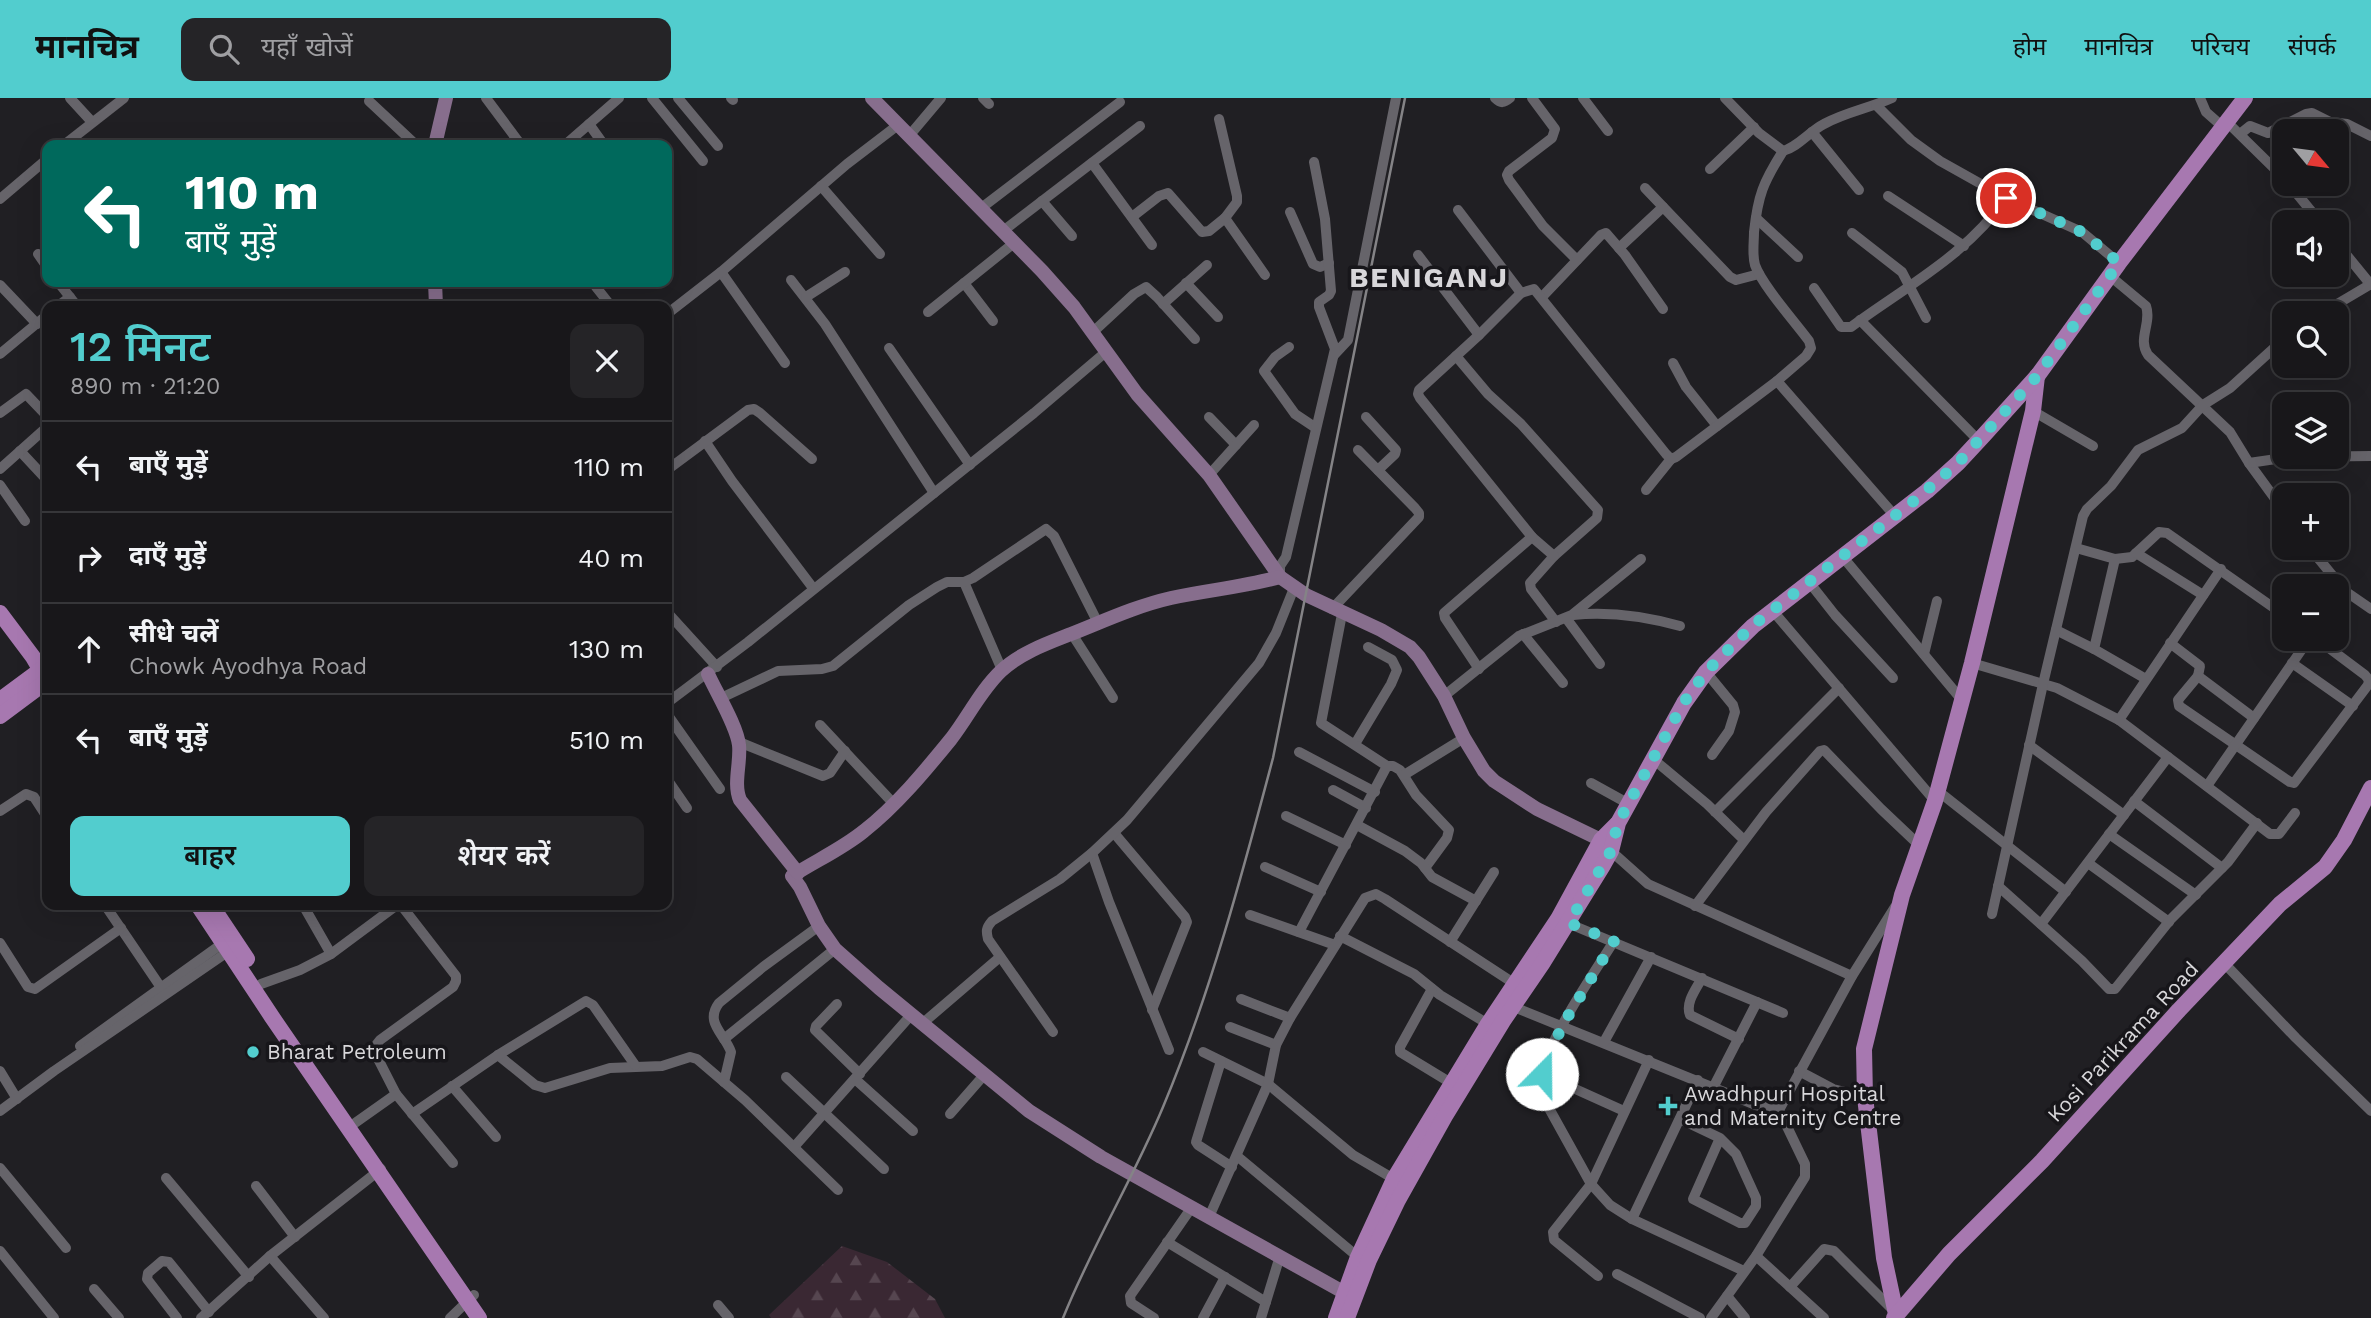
<!DOCTYPE html>
<html lang="hi">
<head>
<meta charset="utf-8">
<style>
  :root { --surface:#18171a; --page:#252427; --text:#f1f3f6; --muted:#9f9fa2; --line:#363639; --accent:#52cdce }
  body { margin:0; font-family:"Work Sans","Noto Sans Devanagari",sans-serif; background:var(--page); color:var(--text); height:100vh; display:flex; flex-direction:column; font-size:26px; white-space:nowrap }
  * { box-sizing:border-box; margin:0 }
  p { font-size:23px; color:var(--muted) }
  .icon { flex:none; width:38px; height:38px; fill:none; stroke:currentColor; stroke-width:2; stroke-linecap:round; stroke-linejoin:round }
  .map { position:relative; flex:1; overflow:hidden }
  .drawer { position:absolute; left:42px; top:203px; width:630px; height:609px; display:flex; flex-direction:column; background:var(--surface); border-radius:14px; box-shadow:0 7px 28px #0002,0 0 0 2px var(--line) }
  .drawer>* { flex:none }
  .top-card { position:absolute; left:42px; top:42px; width:630px; height:147px; border-radius:14px; box-shadow:0 7px 28px #0002,0 0 0 2px var(--line); background:#00695c; color:#fff; overflow:hidden }
  .needle { width:46px; rotate:119deg }
  .buttons { position:absolute; left:2272px; top:21px; display:grid; gap:14px }
  .buttons a { display:grid; place-items:center; width:77px; height:77px; border-radius:14px; background:var(--surface); box-shadow:0 7px 28px #0002,0 0 0 2px var(--line); font-size:35px }
  .pin { position:absolute; display:grid; place-items:center; width:60px; height:60px; color:#fff; margin:-30px; border:4px solid #fff; border-radius:50%; box-shadow:0 2px 7px #0007 }
  .me { position:absolute; width:77px; margin:-38px; rotate:22deg; stroke-linejoin:round; filter:drop-shadow(0 0 5px #0008) }
  .turn { display:flex; align-items:center; gap:24px; height:147px; padding:0 28px; font-size:32px }
  .turn .icon { width:91px; height:91px; stroke-width:2.5 }
  .turn b { display:block; font-size:49px; line-height:60px }
  .round { display:grid; place-items:center; flex:none; width:74px; height:74px; border-radius:14px; background:var(--page) }
  .headline { display:flex; align-items:center; justify-content:space-between; height:119px; padding:0 28px }
  h1 { font-size:42px; font-weight:600; line-height:52px; color:var(--accent) }
  .cta { display:flex; gap:14px; margin-top:auto; padding:14px 28px }
  .cta a { flex:1; height:80px; border-radius:14px; background:var(--accent); color:#111; font-size:28px; font-weight:600; line-height:80px; text-align:center }
  .cta a+a { background:var(--page); color:var(--text) }
  ul { padding:0; list-style:none }
  li { display:flex; align-items:center; gap:21px; height:91px; padding:0 28px; border-top:2px solid var(--line) }
  li div { flex:1 }
  li b { display:block; font-size:26px }
  li em { font-style:normal }
  header { display:flex; align-items:center; gap:42px; box-sizing:border-box; height:98px; padding:0 35px; background:var(--accent); color:#111 }
  header strong { font-size:33px }
  nav { display:flex; gap:38px; margin-inline-start:auto; font-size:24px }
  .search { width:490px; height:63px; background:var(--page); display:flex; align-items:center; gap:18px; box-sizing:border-box; padding:0 24px; border-radius:14px; color:var(--muted); font-size:26px }
  .map>svg:first-child { display:block }
</style>
</head>
<body>
<header>
<strong>मानचित्र</strong>
<div class="search"><svg class="icon" aria-label="search" viewBox="0 0 24 24"><circle cx="10" cy="10" r="6"/><path d="M15 15l6 6"/></svg>यहाँ खोजें</div>
<nav><a>होम</a><a>मानचित्र</a><a>परिचय</a><a>संपर्क</a></nav>
</header>
<div class="map">
<svg width="2371" height="1220" viewBox="0 0 2371 1220">
  <defs>
    <pattern id="forest-firs" width="22" height="20" patternUnits="userSpaceOnUse" patternTransform="scale(1.75)"><rect width="22" height="20" fill="#3a2833"/><path d="M5 1l3.5 6h-7zM16 11l3.5 6h-7z" fill="#564650"/></pattern>
  </defs>
  <rect width="100%" height="100%" fill="#201f23"/>
  <path fill="url(#forest-firs)" d="M842 1148 887 1164 935 1201 945 1220H771L769 1217Z"/>
  <g fill="none" stroke-linecap="round" stroke-linejoin="round">
    <g stroke="#66646a" stroke-width="10">
      <path d="M70 0 92 24"/>
      <path d="M486 0 521 47"/>
      <path d="M652 0 703 63"/>
      <path d="M678 0 718 48"/>
      <path d="M731 0 733 2"/>
      <path d="M983 0 989 6"/>
      <path d="M1495 0C1501 6 1504 5 1510 0"/>
      <path d="M1532 0 1555 31 1552 40 1509 73 1507 77 1509 82 1543 128 1577 162"/>
      <path d="M1583 0 1608 33"/>
      <path d="M1725 0 1759 35 1783 53C1798 49 1810 33 1824 26 1846 14 1870 10 1892 0"/>
      <path d="M2200 0 2206 14 2223 29"/>
      <path d="M369 3 416 47"/>
      <path d="M1876 7 1911 42 1940 63 2006 100 2082 134 2119 165"/>
      <path d="M1219 21 1237 98V104L1225 120 1265 177"/>
      <path d="M2227 24 2284 80"/>
      <path d="M589 26 604 47"/>
      <path d="M1812 34 1859 92"/>
      <path d="M2240 36 2250 28 2268 35 2306 16 2312 15 2330 24 2347 26 2371 38"/>
      <path d="M909 38 941 0"/>
      <path d="M64 47 124 0"/>
      <path d="M565 47 619 0"/>
      <path d="M1092 65 1152 147"/>
      <path d="M1710 71 1754 29"/>
      <path d="M2289 86 2320 124"/>
      <path d="M821 88 880 156"/>
      <path d="M1645 90 1730 179 1736 182 1759 176"/>
      <path d="M1888 98 1964 148"/>
      <path d="M0 101 47 61"/>
      <path d="M1042 103 1072 138"/>
      <path d="M980 111 1120 4"/>
      <path d="M1458 112 1521 195"/>
      <path d="M1290 114 1313 166 1320 169 1329 165"/>
      <path d="M1132 119 1159 98 1168 95 1202 134 1209 133 1225 120"/>
      <path d="M1756 120 1798 159"/>
      <path d="M1003 133 1140 28"/>
      <path d="M1852 135 1902 174 1926 220"/>
      <path d="M2336 144 2371 187"/>
      <path d="M1619 150 1663 109"/>
      <path d="M38 156 47 169"/>
      <path d="M1418 157 1479 237"/>
      <path d="M721 174 785 265"/>
      <path d="M2110 178 2146 208C2152 225 2137 241 2148 257L2230 334 2249 365 2284 413"/>
      <path d="M791 182 825 226 934 395"/>
      <path d="M58 184 77 208"/>
      <path d="M964 185 993 223"/>
      <path d="M1186 185 1218 219"/>
      <path d="M0 187 37 226"/>
      <path d="M596 189 611 208"/>
      <path d="M1814 190 1841 229H1851C1905 189 1967 157 2006 100"/>
      <path d="M806 199 845 174"/>
      <path d="M1542 199 1601 137 1606 135 1625 157 1663 211"/>
      <path d="M1163 206 1207 167"/>
      <path d="M58 208 70 199"/>
      <path d="M928 214 1014 145"/>
      <path d="M2322 215 2371 186"/>
      <path d="M667 216 721 174 847 66 898 27"/>
      <path d="M1860 222 1979 343"/>
      <path d="M1093 234 1134 196 1146 189 1157 199 1195 241"/>
      <path d="M1289 249 1275 259 1264 273 1295 316 1316 330"/>
      <path d="M889 250 970 367"/>
      <path d="M0 256 47 217"/>
      <path d="M1334 257 1348 242 1396 0"/>
      <path d="M1456 258 1488 296 1521 326 1598 412 1597 420 1554 458 1530 485 1531 491 1556 524"/>
      <path d="M1673 265 1686 289 1717 328"/>
      <path d="M1777 283 1895 418"/>
      <path d="M2033 313 2093 348"/>
      <path d="M0 315 26 296 47 318"/>
      <path d="M1209 319 1236 347"/>
      <path d="M1366 319 1396 352 1395 356 1378 372"/>
      <path d="M705 343 732 383 813 490"/>
      <path d="M20 353 47 382"/>
      <path d="M2249 365 2290 359 2371 358"/>
      <path d="M0 371 47 329"/>
      <path d="M667 372 748 312 754 311 760 315 812 361"/>
      <path d="M1209 377 1254 327"/>
      <path d="M0 387 25 423"/>
      <path d="M1646 392 1671 361"/>
      <path d="M1532 439 1554 458"/>
      <path d="M2076 450 2115 461 2132 459 2159 434 2167 435 2284 517"/>
      <path d="M2310 450 2345 493 2371 511"/>
      <path d="M2136 455 2203 497"/>
      <path d="M1842 458 1961 601"/>
      <path d="M2115 461 2094 551 2146 581"/>
      <path d="M1280 479V468L1286 459 1335 251 1319 209V204L1329 197 1331 193 1325 121 1314 64"/>
      <path d="M964 484 1002 572"/>
      <path d="M1809 484 1835 517 1893 580"/>
      <path d="M1332 511 1419 419V415L1415 410 1358 352"/>
      <path d="M1772 512 1935 703"/>
      <path d="M667 514 717 569"/>
      <path d="M1573 517C1610 513 1644 518 1680 528"/>
      <path d="M1566 520 1600 566"/>
      <path d="M2056 532 2094 551"/>
      <path d="M1072 536 1113 600"/>
      <path d="M1523 536 1563 585"/>
      <path d="M2170 545 2200 568 2198 578 2254 620"/>
      <path d="M1924 556 1937 503"/>
      <path d="M1972 565 2057 590 2119 622 2270 736H2279L2295 715"/>
      <path d="M2292 565 2353 608"/>
      <path d="M1479 571 1445 520 1444 515 1532 439 1420 300 1418 296 1419 292 1479 237 1521 195 1534 191 1666 356 1671 361 1676 359 1777 283 1806 258 1811 250 1809 243C1795 224 1762 187 1755 167 1752 157 1754 145 1754 134 1758 97 1763 85 1783 53"/>
      <path d="M1706 574 1733 607 1735 614 1729 633 1712 657"/>
      <path d="M2198 578 2178 602 2179 608 2290 684 2294 685 2368 587 2369 582 2365 577 2317 541"/>
      <path d="M1444 598 1519 538 1572 517 1641 461"/>
      <path d="M719 601 778 573 822 571 833 568 909 507 937 489 947 484H964L973 480 1046 431 1054 438 1098 525"/>
      <path d="M667 605 748 544 1034 315 1107 253"/>
      <path d="M667 616 720 691"/>
      <path d="M2119 622 2221 471"/>
      <path d="M820 627 893 705"/>
      <path d="M739 644 823 678 830 675 845 653"/>
      <path d="M1355 646 1391 586 1397 572 1392 562 1368 549"/>
      <path d="M2029 647 2124 717"/>
      <path d="M1299 654 1375 694"/>
      <path d="M1653 661 1707 706 1744 742"/>
      <path d="M1387 668H1393L1400 672 1416 697 1449 732 1447 740 1425 770"/>
      <path d="M1404 677 1464 640"/>
      <path d="M667 681 687 710"/>
      <path d="M1591 685 1629 706"/>
      <path d="M2207 688 2309 541"/>
      <path d="M1333 692 1366 710"/>
      <path d="M1938 693 2066 794"/>
      <path d="M2134 703 2222 770"/>
      <path d="M0 713 26 696 34 699 47 719"/>
      <path d="M1715 714 1839 590"/>
      <path d="M1286 718 1346 747"/>
      <path d="M1357 727 1405 753 1421 765 1432 779 1476 803"/>
      <path d="M1114 735 1185 819 1187 824 1152 912"/>
      <path d="M2109 736 2196 797"/>
      <path d="M1611 753 1648 786 1852 878"/>
      <path d="M1092 755 1109 804 1169 952"/>
      <path d="M2088 765 2169 824"/>
      <path d="M1265 769 1321 794"/>
      <path d="M1998 788 2082 863 2109 891H2115L2171 821 2228 764 2257 725"/>
      <path d="M105 807 164 894"/>
      <path d="M303 807 331 856"/>
      <path d="M401 807 456 878V883L453 889 380 942 373 951 396 996 453 1065"/>
      <path d="M1695 808 1766 714 1820 653 1824 652 1881 711 1919 747"/>
      <path d="M1992 816 2043 586 2083 418 2087 411 2111 388 2138 352 2182 330 2203 307 2230 290 2284 241"/>
      <path d="M1250 817 1335 847"/>
      <path d="M1565 824 1783 915"/>
      <path d="M2041 826 2168 659"/>
      <path d="M1299 834 1387 668 1321 625 1342 516"/>
      <path d="M1340 838 1414 876 1440 897 1488 926"/>
      <path d="M1614 843C1595 874 1534 960 1540 994L1591 1086 1610 1107 1632 1121 1744 1173"/>
      <path d="M1450 844 1494 774"/>
      <path d="M0 845 28 889 35 891 121 830"/>
      <path d="M2224 865 2296 940 2371 1013"/>
      <path d="M1702 880C1696 891 1685 905 1690 917L1739 941"/>
      <path d="M261 886 300 872 331 856 397 807"/>
      <path d="M1432 891 1400 949V954L1451 985"/>
      <path d="M1241 901 1290 920"/>
      <path d="M837 906 816 928 815 932 860 976"/>
      <path d="M1509 907 1756 1007 1779 1012"/>
      <path d="M923 925 1000 859"/>
      <path d="M1230 929 1276 947"/>
      <path d="M1053 934 988 841C986 833 986 830 992 823L1060 781 1092 755 1127 722 1259 565 1276 535 1294 490"/>
      <path d="M724 941 835 851"/>
      <path d="M1604 944 1651 859"/>
      <path d="M80 948 223 845"/>
      <path d="M1203 954 1268 986 1353 1057 1394 1081"/>
      <path d="M498 957 535 987 545 990 610 970 662 968 690 959 697 961 745 1002 838 1092"/>
      <path d="M1221 963 1196 1044 1198 1047 1232 1069"/>
      <path d="M0 973 17 1001"/>
      <path d="M1799 973 1833 991 1865 999"/>
      <path d="M1542 976 1624 1013"/>
      <path d="M786 979 884 1071"/>
      <path d="M855 981 913 1033"/>
      <path d="M724 984 731 954C725 936 704 925 719 905L763 869 819 828"/>
      <path d="M452 988 496 1039"/>
      <path d="M1714 988 1757 904"/>
      <path d="M0 1013 54 973 229 853"/>
      <path d="M412 1016 498 957 586 903 593 907 635 967"/>
      <path d="M950 1016 985 976"/>
      <path d="M1680 1021 1720 1040 1736 1056 1756 1100V1108L1745 1125H1740L1693 1101 1720 1040"/>
      <path d="M355 1025 396 996"/>
      <path d="M794 1049 912 916"/>
      <path d="M1237 1058 1358 1159"/>
      <path d="M0 1070 66 1150"/>
      <path d="M166 1080 249 1179"/>
      <path d="M256 1088 295 1139"/>
      <path d="M1209 1119 1268 986 1276 947 1290 920 1365 800 1376 796 1385 801 1515 886"/>
      <path d="M1632 1121 1698 982"/>
      <path d="M1167 1144 1266 1204"/>
      <path d="M0 1153 54 1220"/>
      <path d="M270 1158 324 1220"/>
      <path d="M1756 1158 1824 1220"/>
      <path d="M1617 1176 1700 1220"/>
      <path d="M1598 1178 1554 1142 1553 1134 1591 1086 1649 962"/>
      <path d="M1790 1189 1824 1151 1834 1153 1894 1213"/>
      <path d="M94 1191 119 1220"/>
      <path d="M1727 1198 1745 1220"/>
      <path d="M718 1207 729 1220"/>
      <path d="M177 1220 147 1181 148 1175 162 1163 169 1164 209 1214"/>
      <path d="M201 1220 270 1158 381 1071"/>
      <path d="M450 1220 474 1197"/>
      <path d="M1154 1220 1131 1205 1130 1198 1192 1109"/>
      <path d="M1203 1220 1225 1179"/>
      <path d="M1261 1220 1280 1158"/>
      <path d="M1711 1220 1756 1158 1805 1079V1066L1779 1012 1852 878 1895 809"/>
    </g>
    <g stroke="#876e8d" stroke-width="14">
      <path d="M872 0 1042 173 1074 209 1137 296 1209 377 1280 479 1306 497 1381 532 1410 549 1419 559 1444 598 1464 640 1484 673 1494 683 1537 711 1601 742 1607 748"/>
      <path d="M435 47 446 0"/>
      <path d="M435 184 436 208"/>
      <path d="M1280 479C1244 489 1208 492 1171 500 1136 508 1104 523 1071 536 1048 545 1020 555 1001 573 981 592 968 619 951 641 925 673 896 708 864 733 842 751 815 763 792 778L800 789 819 828 835 851 879 890 1029 1013 1101 1059 1345 1195"/>
      <path d="M708 576C716 594 737 628 739 647 741 664 733 686 740 702L798 775"/>
    </g>
    <g stroke="#a778b0" stroke-width="16">
      <path d="M0 515 33 559 47 583"/>
      <path d="M0 602 46 568"/>
      <path d="M0 618 47 583"/>
      <path d="M198 807 272 919 479 1220"/>
      <path d="M211 807 247 861"/>
      <path d="M1896 1216 1884 1160 1865 999 1864 951 1902 797 1935 703 1972 565 2033 313 2037 278"/>
      <path d="M1336 1220 1358 1159 1394 1081 1488 926 1558 821 1601 742 1617 726"/>
      <path d="M1347 1220 1369 1162 1398 1102 1445 1018 1503 923 1542 866 1602 769 1611 753 1618 725 1684 605 1706 574 1753 528 1927 393 1958 365 1984 337 2038 277 2119 165 2245 0"/>
      <path d="M1894 1220 1949 1156 2042 1063 2179 912 2280 806 2325 769 2344 742 2371 690"/>
    </g>
    <path stroke="#848386" stroke-width="2.5" d="M1063 1220C1092 1148 1133 1081 1163 1009 1210 897 1242 777 1273 660L1405 0"/>
  </g>
  <g fill="none" stroke-linecap="round" stroke-linejoin="round">
    <path stroke="#52cdce" stroke-width="12" stroke-dasharray="0 21.6" d="M1542 976 1562 928 1614 843 1569 825 1611 753 1618 725 1684 604 1706 574 1752 528 1915 402 1958 365 2038 277 2119 165 2082 134 2006 100"/>
  </g>
  <g fill="#52cdce" stroke="#17161a" stroke-width="2.5">
    <circle cx="253" cy="954" r="7"/>
    <path d="M1664.5 997.5h7v7h7v7h-7v7h-7v-7h-7v-7h7z"/>
  </g>
  <g text-anchor="middle" stroke-width="7" stroke-linejoin="round" paint-order="stroke">
    <g font-size="21" fill="#d8d7da" stroke="#17161a">
      <text transform="translate(2123 944) rotate(-47)" y="7">Kosi Parikrama Road</text>
    </g>
    <g font-size="21" fill="#d8d7da" stroke="#17161a" text-anchor="start">
      <text x="267" y="961">Bharat Petroleum</text>
      <text x="1684" y="1003">Awadhpuri Hospital<tspan x="1684" dy="24">and Maternity Centre</tspan></text>
    </g>
    <g font-size="28" font-weight="bold" letter-spacing="2" fill="#d8d7da" stroke="#17161a">
      <text x="1429" y="189">BENIGANJ</text>
    </g>
  </g>
</svg>
<div class="buttons">
<a><svg class="needle" viewBox="-14 -14 28 28"><path d="M0-13l5 13h-10z" fill="#e53935"/><path d="M0 13l5-13h-10z" fill="#9f9fa2"/></svg></a>
<a><svg class="icon" aria-label="sound" viewBox="0 0 24 24"><path d="M4 9h4l5-4v14l-5-4H4zM17 9q2 3 0 6"/></svg></a>
<a><svg class="icon" aria-label="search" viewBox="0 0 24 24"><circle cx="10" cy="10" r="6"/><path d="M15 15l6 6"/></svg></a>
<a><svg class="icon" aria-label="layers" viewBox="0 0 24 24"><path d="M12 4l9 5-9 5-9-5zM3 14l9 5 9-5"/></svg></a>
<a>+</a>
<a>−</a>
</div>
<div class="pin" style="left:2006px;top:100px;background:#d93025"><svg class="icon" aria-label="arrive" viewBox="0 0 24 24"><path d="M6 21V4h12l-3 4 3 4H6"/></svg></div>
<svg class="me" style="left:1542px;top:976px" viewBox="-20 -20 40 40"><circle r="19" fill="#fff"/><path d="M0-13L10 11 0 6-10 11z" fill="#52cdce"/></svg>
<div class="top-card">
<div class="turn"><svg class="icon" aria-label="left" viewBox="0 0 24 24"><path d="M17 20v-9H6M10 6l-5 5 5 5"/></svg><div><b>110 m</b>बाएँ मुड़ें</div></div>
</div>
<section class="drawer">
<div class="headline"><div><h1>12 मिनट</h1><p>890 m · 21:20</p></div><a class="round"><svg class="icon" aria-label="close" viewBox="0 0 24 24"><path d="M6 6l12 12M18 6L6 18"/></svg></a></div>
<ul>
<li><svg class="icon" aria-label="left" viewBox="0 0 24 24"><path d="M17 20v-9H6M10 6l-5 5 5 5"/></svg><div><b>बाएँ मुड़ें</b></div><em>110 m</em></li>
<li><svg class="icon" aria-label="right" viewBox="0 0 24 24"><path d="M7 20v-9h11M14 6l5 5-5 5"/></svg><div><b>दाएँ मुड़ें</b></div><em>40 m</em></li>
<li><svg class="icon" aria-label="ahead" viewBox="0 0 24 24"><path d="M12 20V5M6 11l6-6 6 6"/></svg><div><b>सीधे चलें</b><p>Chowk Ayodhya Road</p></div><em>130 m</em></li>
<li><svg class="icon" aria-label="left" viewBox="0 0 24 24"><path d="M17 20v-9H6M10 6l-5 5 5 5"/></svg><div><b>बाएँ मुड़ें</b></div><em>510 m</em></li>
</ul>
<div class="cta"><a>बाहर</a><a>शेयर करें</a></div>
</section>
</div>
</body>
</html>
